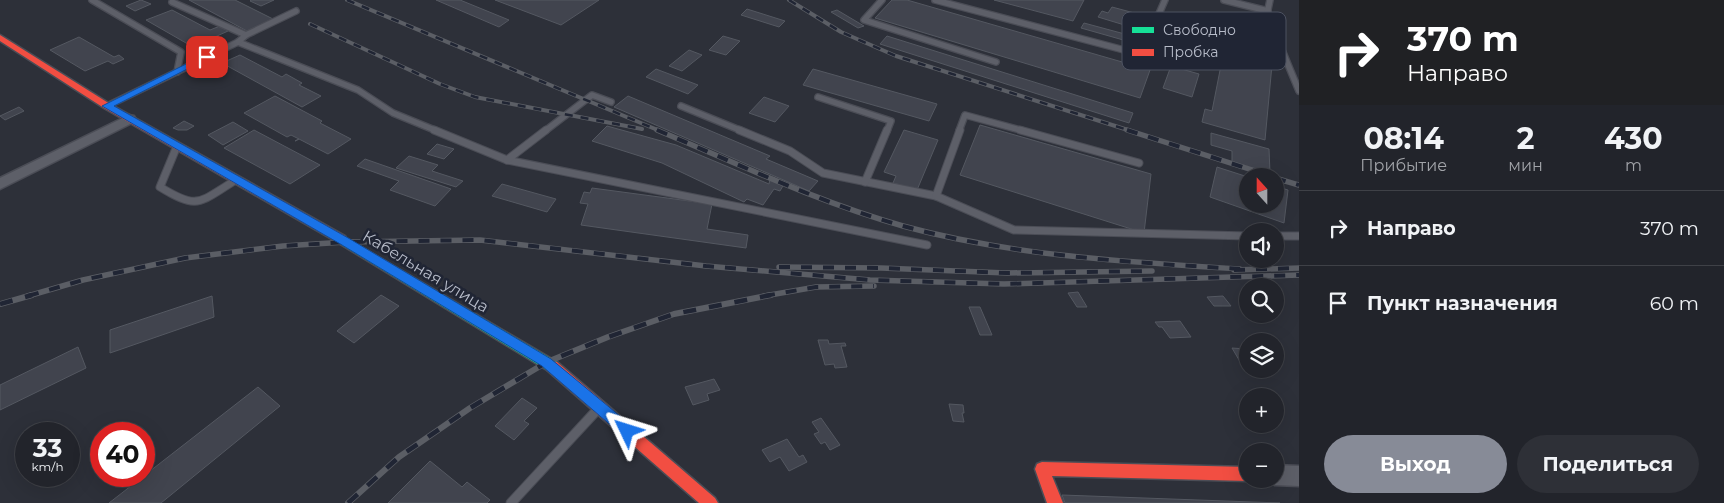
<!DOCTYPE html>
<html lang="ru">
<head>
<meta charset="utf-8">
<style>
  :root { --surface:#22242b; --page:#2e3037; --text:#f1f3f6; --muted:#a2a4a9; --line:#3f4147; --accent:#878b97 }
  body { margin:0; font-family:Montserrat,sans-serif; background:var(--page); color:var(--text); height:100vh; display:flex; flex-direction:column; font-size:19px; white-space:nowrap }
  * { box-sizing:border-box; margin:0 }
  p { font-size:16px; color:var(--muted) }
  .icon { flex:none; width:28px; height:28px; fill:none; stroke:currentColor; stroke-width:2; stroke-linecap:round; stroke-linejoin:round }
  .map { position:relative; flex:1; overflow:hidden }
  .details { display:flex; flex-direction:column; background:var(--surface); width:425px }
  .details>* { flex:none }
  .banner { background:#202124; color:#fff; overflow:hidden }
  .needle { width:32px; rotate:339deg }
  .controls { position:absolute; left:1239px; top:168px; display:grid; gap:10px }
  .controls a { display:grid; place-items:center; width:45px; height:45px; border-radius:50%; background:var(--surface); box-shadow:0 5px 20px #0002,0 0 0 1px var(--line); font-size:25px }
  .speed { position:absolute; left:15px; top:422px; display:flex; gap:10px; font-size:25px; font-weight:700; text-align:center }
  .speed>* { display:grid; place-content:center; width:65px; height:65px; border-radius:50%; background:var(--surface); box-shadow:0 5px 20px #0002,0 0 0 1px var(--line); line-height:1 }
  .speed small { font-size:12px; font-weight:400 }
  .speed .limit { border:8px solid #d22; background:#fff; color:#111 }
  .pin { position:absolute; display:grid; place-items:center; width:42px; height:42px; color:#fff; margin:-21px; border-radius:10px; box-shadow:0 2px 8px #0006 }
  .me { position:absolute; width:55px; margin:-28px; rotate:311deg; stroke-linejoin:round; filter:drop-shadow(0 0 4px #0008) }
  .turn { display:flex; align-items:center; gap:18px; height:105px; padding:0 25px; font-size:22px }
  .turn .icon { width:65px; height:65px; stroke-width:2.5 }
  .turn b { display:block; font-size:35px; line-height:42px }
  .eta { display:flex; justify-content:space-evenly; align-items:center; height:85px; text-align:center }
  .eta b { font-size:30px; font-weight:700; line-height:35px }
  .button { display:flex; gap:10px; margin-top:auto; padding:10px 25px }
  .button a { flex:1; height:58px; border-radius:30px; background:var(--accent); color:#fff; font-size:20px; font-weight:700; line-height:58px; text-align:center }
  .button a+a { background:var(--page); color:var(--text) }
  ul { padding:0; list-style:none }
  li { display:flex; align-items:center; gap:15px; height:75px; padding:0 25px; border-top:1px solid var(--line) }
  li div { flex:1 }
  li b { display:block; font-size:19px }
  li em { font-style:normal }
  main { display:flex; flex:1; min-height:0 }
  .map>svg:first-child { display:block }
</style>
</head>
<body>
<main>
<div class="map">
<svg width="1299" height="503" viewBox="0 0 1299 503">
  <rect width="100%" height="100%" fill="#2d3039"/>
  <g fill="#41444e" stroke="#545861">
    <path d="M141 0 151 4 135 11 126 6Z"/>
    <path d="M189 0H235L273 19 247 31Z"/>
    <path d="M251 0H274L261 6 250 1Z"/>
    <path d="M436 0H460L509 20 499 27Z"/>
    <path d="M495 0H599L561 25Z"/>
    <path d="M892 0H907L1150 70 1140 98 875 18Z"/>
    <path d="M994 0H1084L1073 21Z"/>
    <path d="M1112 7 1138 14 1131 27 1098 17 1102 11 1108 13Z"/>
    <path d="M747 9 785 21 779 27 741 15Z"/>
    <path d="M172 10 210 30 220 26 228 31 193 47 146 20Z"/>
    <path d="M837 10 864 26 858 28 831 12Z"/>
    <path d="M1084 23 1158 43 1155 49 1081 28Z"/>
    <path d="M723 36 740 41 726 55 709 50Z"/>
    <path d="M887 36 1133 113 1129 123 880 44Z"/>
    <path d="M79 37 114 57 119 55 124 59 113 64 108 61 85 71 50 50Z"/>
    <path d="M689 50 702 55 682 71 669 66Z"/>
    <path d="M1224 50 1255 58 1256 50 1273 54 1265 140 1202 122 1205 109 1212 111Z"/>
    <path d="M240 55 282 77 286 74 302 83 299 85 321 96 302 107 222 63Z"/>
    <path d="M1171 66 1199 74 1192 97 1163 88Z"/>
    <path d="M656 69 698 85 688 94 646 77Z"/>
    <path d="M813 69 937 104 929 121 803 85Z"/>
    <path d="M275 96 322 121 320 123 351 139 328 154 299 139 295 141 299 139 291 135 287 137 244 113Z"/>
    <path d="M628 96 770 156 766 159 818 181 809 191 614 107Z"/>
    <path d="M764 97 789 106 775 122 749 113Z"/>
    <path d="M19 107 24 111 5 120 0 116Z"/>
    <path d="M184 121 194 126 187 130H178L173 128Z"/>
    <path d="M233 122 248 131 223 145 208 135Z"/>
    <path d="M980 125 1151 174 1144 233 960 175Z"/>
    <path d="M607 126 676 145 769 184 770 179 784 184 780 191 774 189 763 205 747 199 744 202 662 163 592 141Z"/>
    <path d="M254 130 320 165 290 184 224 148Z"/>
    <path d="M904 130 938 140 917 190 893 183 896 176 884 172Z"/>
    <path d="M1211 133 1269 149 1270 173 1232 163V151L1211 145Z"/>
    <path d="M437 144 454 149 444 159 427 154Z"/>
    <path d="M409 156 438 165 432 171 463 181 456 187 396 168Z"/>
    <path d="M365 159 451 189 435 206 390 190 399 181 357 166Z"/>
    <path d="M1217 167 1248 177V204H1275V186L1288 190 1284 223 1210 197Z"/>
    <path d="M502 184 556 199 547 212 492 196Z"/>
    <path d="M592 188 712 204 707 229 748 235 746 248 581 225 588 204 580 203 584 192 590 193Z"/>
    <path d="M1078 292 1087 307H1077L1068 293Z"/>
    <path d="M381 295 399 306 354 343 337 331Z"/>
    <path d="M212 296 214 317 110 353V330Z"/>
    <path d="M1223 296 1231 306H1214L1207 297Z"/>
    <path d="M969 307H980L992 335H980Z"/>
    <path d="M1180 321 1191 337 1170 338 1162 327H1159L1155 322Z"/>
    <path d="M818 340H828L829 344 845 343 846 346H841L847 367 835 368 834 364 825 365Z"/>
    <path d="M78 347 86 368 0 410V385Z"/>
    <path d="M1232 348 1246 349 1248 365H1242Z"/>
    <path d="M714 379 720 390 707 394 709 400 693 405 685 387Z"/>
    <path d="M258 387 280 406 161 503H109Z"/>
    <path d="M522 398 537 408 524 421 529 424 514 440 495 426Z"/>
    <path d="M949 404 963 405 964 413H962L964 422 953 421Z"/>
    <path d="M821 418 840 445 830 450 825 442 821 444 814 434 819 432 812 422Z"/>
    <path d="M787 439 799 457 803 455 807 462 789 471 780 457 770 462 762 450Z"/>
    <path d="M430 461 462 487 467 482 490 500 487 503H388Z"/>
    <path d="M1062 495 1280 503H1065Z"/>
  </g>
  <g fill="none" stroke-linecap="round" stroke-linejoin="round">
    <g stroke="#4b4d56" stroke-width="8">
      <g id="lane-far2">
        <path d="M92 0 181 52 177 72"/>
        <path d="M882 0 864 20 996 62"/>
        <path d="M935 0 1158 59 1162 41 1151 32 1165 0"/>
        <path d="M1224 0 1268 11"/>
        <path d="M1270 0 1267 14 1299 91"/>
        <path d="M172 2 246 35"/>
        <path d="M238 42 358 90 393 113 437 131"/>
        <path d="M818 97 891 121 887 131"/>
        <path d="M107 106 238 42 246 35 296 11"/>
        <path d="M681 106 742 131"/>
        <path d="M545 131 592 95 611 102"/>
        <path d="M959 131 965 115 1024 131"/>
      </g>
    </g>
    <g stroke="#4b4d56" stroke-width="9">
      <g id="lane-far1">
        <path d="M434 130 507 160 927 245"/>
        <path d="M739 130 790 151 823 173 936 196"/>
        <path d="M960 130 936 196 1014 230 1248 236"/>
        <path d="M1020 130 1139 163"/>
        <path d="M177 146 160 187C199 211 199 202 236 180"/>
        <path d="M507 160 546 130"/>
        <path d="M865 182 887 130"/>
        <path d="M1275 236H1299"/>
      </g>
    </g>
    <g stroke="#4b4d56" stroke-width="11">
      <path id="lane" d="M511 503 597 410"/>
    </g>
    <g stroke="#4b4d56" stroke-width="3">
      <g id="street">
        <path d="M129 115 134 116 136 119 134 122 0 189V178Z"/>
        <path d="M1275 465 1299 466V486L1275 485 1268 482 1266 479H1275Z"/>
      </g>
    </g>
    <g stroke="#4b4d56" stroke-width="3">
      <path id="fast" d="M341 235 557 362 558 366 557 370 552 371 547 370 337 242 335 239Z"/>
    </g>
    <g stroke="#4b4d56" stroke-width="3">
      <g id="jam">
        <path d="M0 35 110 104 345 236 347 239 345 242H337L104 108 0 41Z"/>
        <path d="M552 361 557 362 715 498 718 503H699L547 370 546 366 547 362Z"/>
        <path d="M1042 462 1248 467V479H1253L1248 481 1052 476 1063 503H1047L1035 469 1037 464Z"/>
      </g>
    </g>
    <use href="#lane-far2" stroke="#5d5f68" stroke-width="5.5"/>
    <use href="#lane-far1" stroke="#5d5f68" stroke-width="7"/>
    <use href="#lane" stroke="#5d5f68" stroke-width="9"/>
    <use href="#street" fill="#5d5f68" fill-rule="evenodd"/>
    <use href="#fast" fill="#16e098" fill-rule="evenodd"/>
    <use href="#jam" fill="#f24e42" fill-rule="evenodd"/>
    <g stroke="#5b5e65" stroke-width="4">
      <g id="rail-far2">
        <path d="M347 0 660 131"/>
        <path d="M789 0 841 32 896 56 1131 131"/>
        <path d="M310 24 440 84 475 97 642 129"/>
      </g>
    </g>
    <g stroke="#5b5e65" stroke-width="5.5">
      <g id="rail-far1">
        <path d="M657 130C738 164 818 202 903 226 1013 256 1127 262 1240 269"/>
        <path d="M1127 130 1271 176"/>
        <path d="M1275 178 1299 185"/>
        <path d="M779 267 881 268 1007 273 1152 271"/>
        <path d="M1234 270 1299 268"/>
        <path d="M28 296 83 280 185 258 283 246 346 242 480 240 706 266 870 280 1004 284 1299 275"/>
        <path d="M764 296 816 287 874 286"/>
      </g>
    </g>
    <g stroke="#5b5e65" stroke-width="6">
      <g id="rail">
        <path d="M0 304 32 295"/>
        <path d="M348 503 399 457 470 408 547 362 608 337 674 314 771 295"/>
      </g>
    </g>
    <use href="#rail-far2" stroke="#202534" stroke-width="2.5" stroke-dasharray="8" stroke-linecap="butt"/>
    <use href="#rail-far1" stroke="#202534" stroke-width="4" stroke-dasharray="11" stroke-linecap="butt"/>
    <use href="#rail" stroke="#202534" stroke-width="4.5" stroke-dasharray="13" stroke-linecap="butt"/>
  </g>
  <path fill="#1a73e8" stroke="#114b97" d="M204 55 211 57 114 106 350 239 551 359 632 426 634 431 632 435 627 437 622 435 542 366 342 245 102 106Z"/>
  <g text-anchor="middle" stroke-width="5" stroke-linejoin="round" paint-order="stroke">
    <g font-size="16" fill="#b7bcc9" stroke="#202534">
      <text transform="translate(426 271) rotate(31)" y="6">Кабельная улица</text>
    </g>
  </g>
  <rect x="1122" y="12" width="164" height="58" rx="8" fill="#202534" stroke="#4d5261" stroke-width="1"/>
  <rect x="1132" y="27" width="22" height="6" fill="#16e098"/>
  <rect x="1132" y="49" width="22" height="7" fill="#f24e42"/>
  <g font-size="14" fill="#b7bcc9">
    <text x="1163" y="35">Свободно</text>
    <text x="1163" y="57">Пробка</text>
  </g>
</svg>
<div class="controls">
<a><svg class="needle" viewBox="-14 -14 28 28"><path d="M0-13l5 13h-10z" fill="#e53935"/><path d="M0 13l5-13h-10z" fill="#a2a4a9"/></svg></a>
<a><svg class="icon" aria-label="sound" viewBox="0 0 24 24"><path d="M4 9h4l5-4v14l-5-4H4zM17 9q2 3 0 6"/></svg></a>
<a><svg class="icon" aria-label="search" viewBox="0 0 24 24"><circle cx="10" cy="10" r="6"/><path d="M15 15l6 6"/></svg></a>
<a><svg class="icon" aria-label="layers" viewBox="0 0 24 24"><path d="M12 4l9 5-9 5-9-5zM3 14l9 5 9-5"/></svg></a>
<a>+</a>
<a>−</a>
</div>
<div class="speed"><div>33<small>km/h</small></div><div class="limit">40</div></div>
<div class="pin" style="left:207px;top:57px;background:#d93025"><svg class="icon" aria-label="arrive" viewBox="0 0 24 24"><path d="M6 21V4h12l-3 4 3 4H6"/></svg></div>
<svg class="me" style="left:627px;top:431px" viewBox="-20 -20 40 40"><path d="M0-17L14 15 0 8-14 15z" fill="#1a73e8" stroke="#fff" stroke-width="4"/></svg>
</div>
<section class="details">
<div class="banner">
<div class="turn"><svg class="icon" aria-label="right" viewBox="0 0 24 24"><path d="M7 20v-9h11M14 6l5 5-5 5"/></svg><div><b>370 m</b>Направо</div></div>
</div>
<div class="eta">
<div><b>08:14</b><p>Прибытие</p></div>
<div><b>2</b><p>мин</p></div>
<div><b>430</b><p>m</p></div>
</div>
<ul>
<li><svg class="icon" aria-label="right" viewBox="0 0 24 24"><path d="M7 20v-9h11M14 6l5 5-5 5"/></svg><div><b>Направо</b></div><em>370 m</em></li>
<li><svg class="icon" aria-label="arrive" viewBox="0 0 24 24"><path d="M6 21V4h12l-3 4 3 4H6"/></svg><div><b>Пункт назначения</b></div><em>60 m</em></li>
</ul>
<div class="button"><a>Выход</a><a>Поделиться</a></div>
</section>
</main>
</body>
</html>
